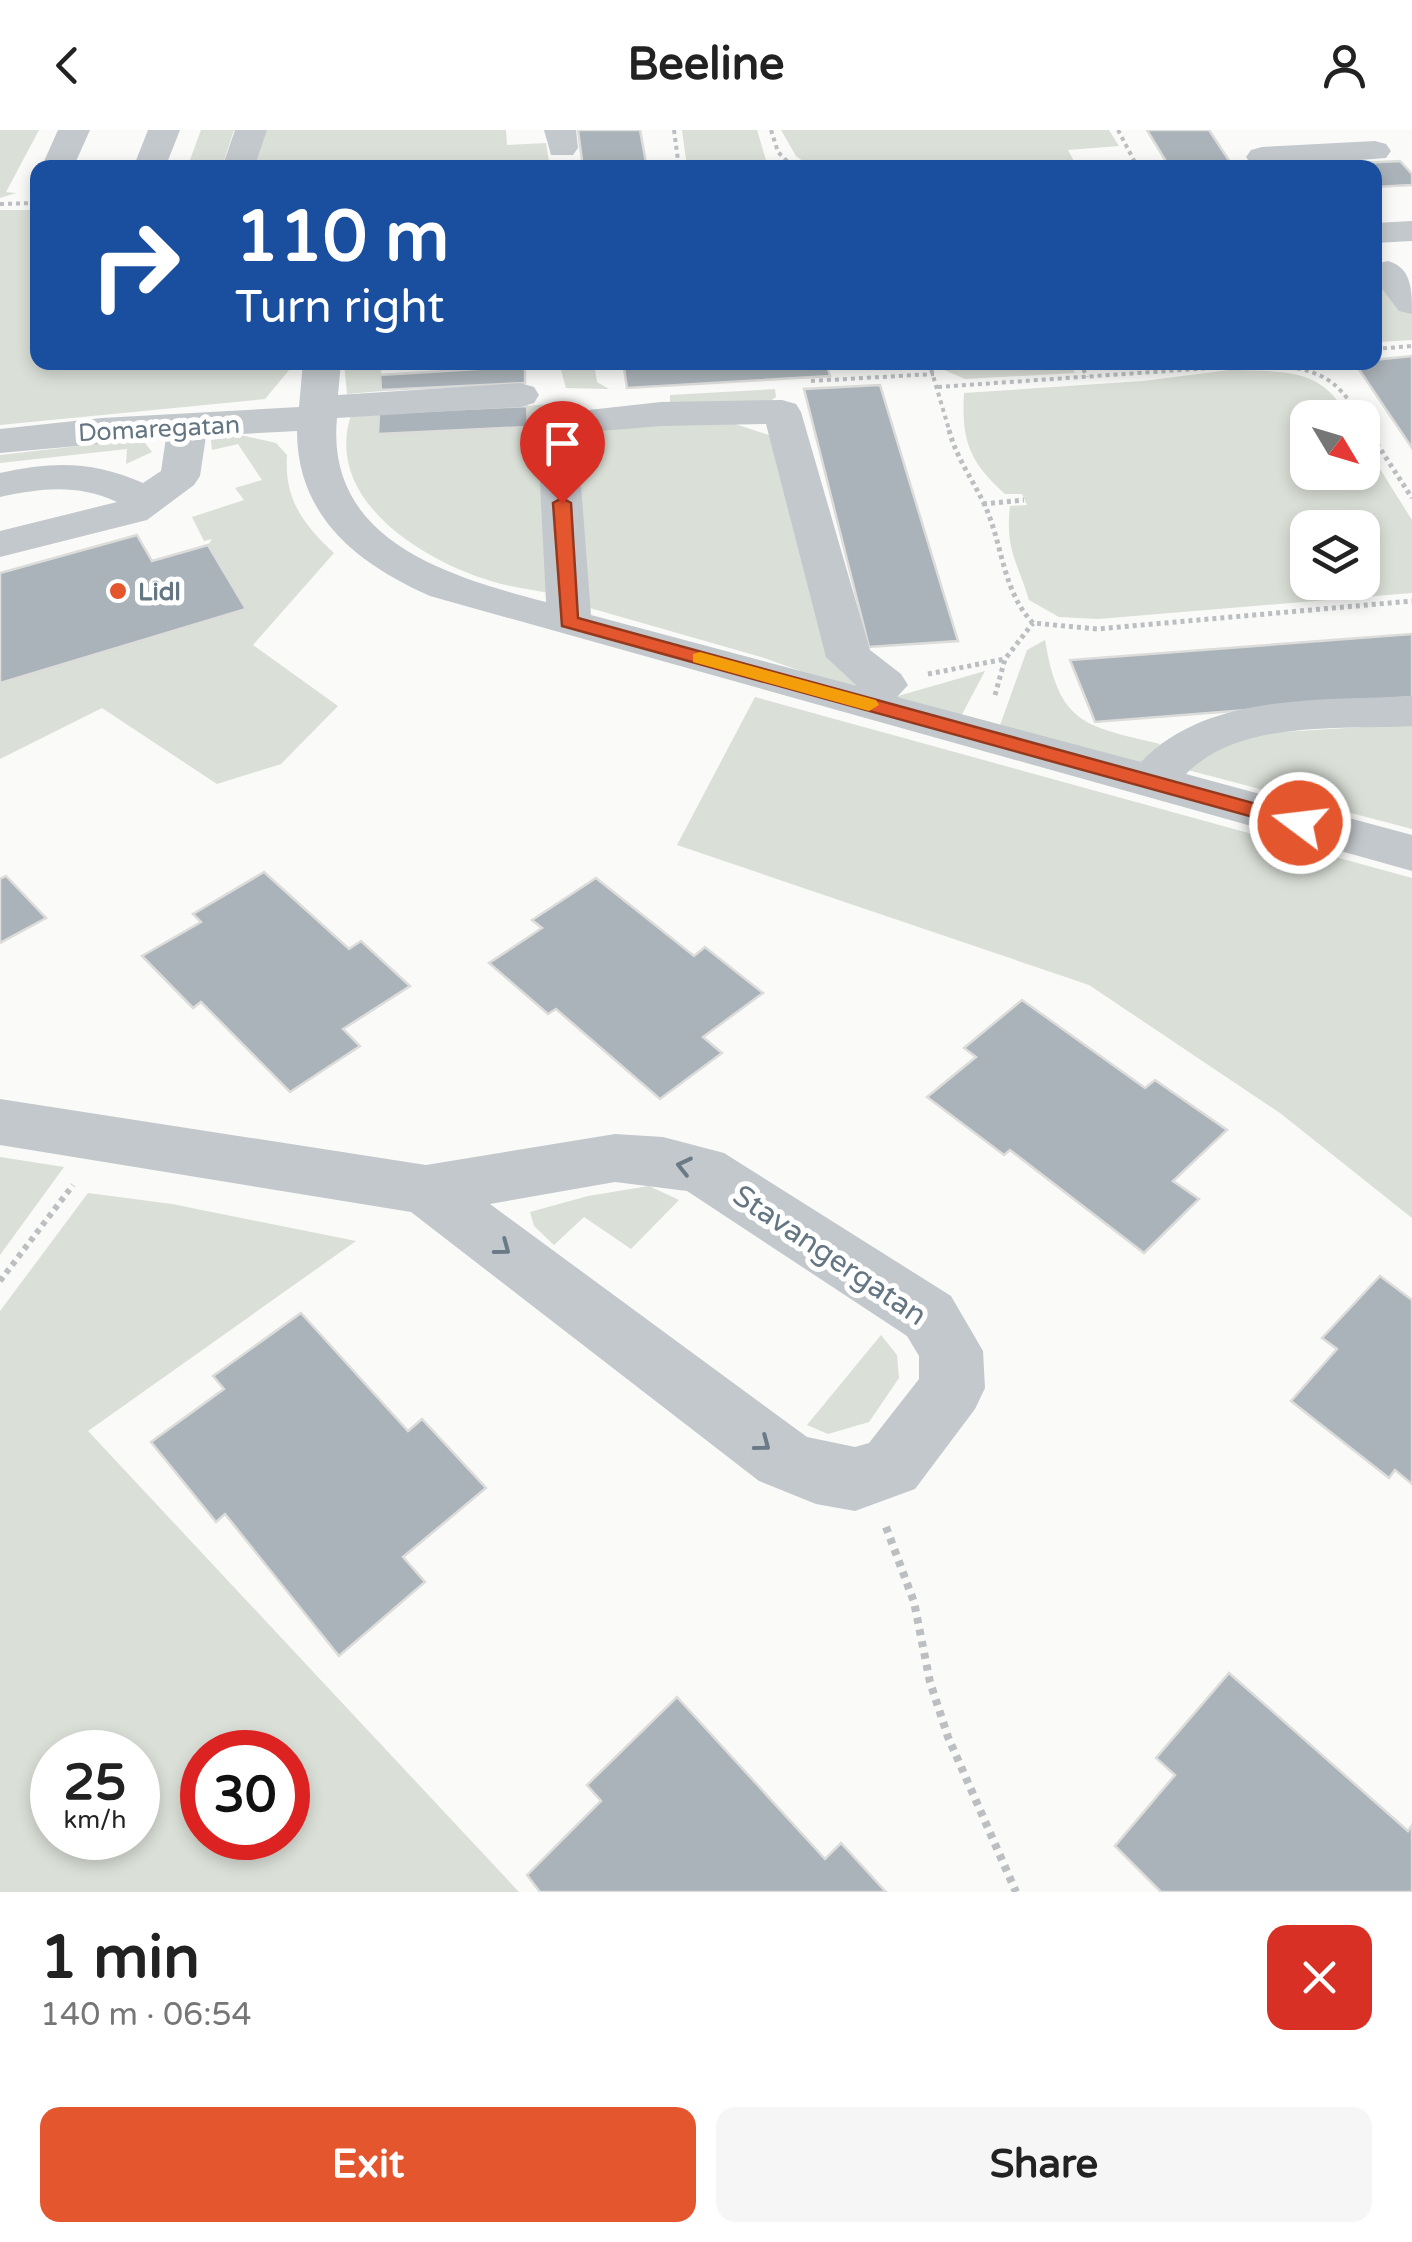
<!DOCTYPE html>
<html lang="en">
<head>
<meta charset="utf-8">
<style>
  :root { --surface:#fff; --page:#f6f6f6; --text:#222; --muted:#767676; --accent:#e4572e }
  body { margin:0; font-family:"Varela Round",sans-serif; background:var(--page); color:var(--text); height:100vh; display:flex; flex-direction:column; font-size:38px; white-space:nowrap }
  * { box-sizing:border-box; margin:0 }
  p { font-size:32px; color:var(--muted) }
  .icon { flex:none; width:55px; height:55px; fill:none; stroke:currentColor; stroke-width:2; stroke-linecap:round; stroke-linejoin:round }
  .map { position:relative; height:1762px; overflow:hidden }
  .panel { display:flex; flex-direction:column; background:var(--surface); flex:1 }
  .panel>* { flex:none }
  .top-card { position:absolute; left:30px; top:30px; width:1352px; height:210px; border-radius:20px; box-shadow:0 5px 15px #0003; background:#1a4fa0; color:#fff; overflow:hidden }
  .needle { width:65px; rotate:128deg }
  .buttons { position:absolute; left:1290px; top:270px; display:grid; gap:20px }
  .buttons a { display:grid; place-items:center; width:90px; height:90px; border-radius:20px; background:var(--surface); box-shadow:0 5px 15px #0003; font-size:50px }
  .speed { position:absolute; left:30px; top:1600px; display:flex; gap:20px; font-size:50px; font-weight:700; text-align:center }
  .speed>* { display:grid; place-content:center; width:130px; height:130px; border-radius:50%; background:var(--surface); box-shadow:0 5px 15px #0003; line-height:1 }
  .speed small { font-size:25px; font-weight:400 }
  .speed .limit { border:15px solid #d22; background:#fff; color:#111 }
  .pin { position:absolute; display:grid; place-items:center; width:85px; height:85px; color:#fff; margin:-102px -42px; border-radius:50% 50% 50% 0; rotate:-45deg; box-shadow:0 0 10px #0007 }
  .pin .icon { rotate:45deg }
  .me { position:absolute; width:110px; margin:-55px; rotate:285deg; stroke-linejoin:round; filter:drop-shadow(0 0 8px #0008) }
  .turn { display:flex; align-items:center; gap:35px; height:210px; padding:0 40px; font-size:45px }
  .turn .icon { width:130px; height:130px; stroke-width:2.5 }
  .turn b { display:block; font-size:70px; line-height:85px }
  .round { display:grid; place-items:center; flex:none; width:105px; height:105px; border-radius:20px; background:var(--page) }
  .head { display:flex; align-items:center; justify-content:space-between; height:170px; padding:0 40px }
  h1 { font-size:60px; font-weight:700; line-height:75px }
  .button { display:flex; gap:20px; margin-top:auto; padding:20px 40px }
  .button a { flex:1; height:115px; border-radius:20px; background:var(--accent); color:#fff; font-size:40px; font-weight:700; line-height:115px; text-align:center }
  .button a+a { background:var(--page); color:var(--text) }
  header { display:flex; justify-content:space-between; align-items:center; height:130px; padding:0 40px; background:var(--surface); font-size:45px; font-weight:700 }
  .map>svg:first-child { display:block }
</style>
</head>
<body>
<header><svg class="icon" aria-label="back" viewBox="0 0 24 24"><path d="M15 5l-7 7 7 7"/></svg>Beeline<svg class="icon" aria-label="person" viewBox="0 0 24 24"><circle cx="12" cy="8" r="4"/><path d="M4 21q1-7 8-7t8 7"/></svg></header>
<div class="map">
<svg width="1412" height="1762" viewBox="0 0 1412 1762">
  <rect width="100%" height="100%" fill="#fafaf8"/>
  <g fill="#dadfd7" fill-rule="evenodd">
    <path d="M0 0H39L6 62 16 63 0 68Z"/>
    <path d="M201 0H234L222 37 187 38Z"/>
    <path d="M257 0H506L507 15 546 13 550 37 246 38Z"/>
    <path d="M682 0H757L768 37H687Z"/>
    <path d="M781 0H1109L1119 16 1068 20 1077 37 812 38 796 26Z"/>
    <path d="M0 80H37L38 232 295 233 265 269 0 295Z"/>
    <path d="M1375 157 1388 158 1412 185V210L1380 212 1375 204Z"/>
    <path d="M344 233H381L382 261 347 264Z"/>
    <path d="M559 233H594L597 252 609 259 566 258Z"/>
    <path d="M940 233H1071L1075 243 965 249 942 239Z"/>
    <path d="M1230 240C1281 242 1323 236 1347 287L1308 288V342H1362L1363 312 1412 390V463L1098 489 1059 487 1029 470C1017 430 1005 420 1010 376L1027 375 1022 364H1005C970 333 961 311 964 263L1143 251ZM1308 398H1362V452H1308Z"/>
    <path d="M775 259 776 267 769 272 670 273V265Z"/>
    <path d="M548 274 559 465C537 460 513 458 491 451 421 430 321 368 352 282L379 283V304L527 297V276Z"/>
    <path d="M720 289 778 308 869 552 851 559 761 527 590 478 571 335 581 306 623 293Z"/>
    <path d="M240 305 276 313 287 325C284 369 303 394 334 423L253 515 338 576 281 634 217 654 102 578 0 629V553L246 479 208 415 212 409 204 411 192 387 244 370 235 358 262 350 238 314 212 320 211 310Z"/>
    <path d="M114 312 145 313 152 322 126 334 127 319 0 333V325Z"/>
    <path d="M1045 510C1059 595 1085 596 1160 614L1141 637 999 598 1027 520Z"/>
    <path d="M985 541 960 588 891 568Z"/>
    <path d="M755 567 1412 748V1088L1280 983 1089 855 677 715Z"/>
    <path d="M1412 594V699L1184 639 1248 604Z"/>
    <path d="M0 1027 64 1037 0 1125Z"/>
    <path d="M649 1056 679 1070 631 1119 584 1087 554 1115 534 1096 530 1082 588 1066Z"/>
    <path d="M88 1063 172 1074 356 1111 88 1301 519 1762H0V1181ZM52 1622H138V1708H52ZM202 1622H288V1708H202Z"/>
    <path d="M881 1205 897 1225 899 1248 869 1292 828 1304 807 1295Z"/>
  </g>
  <g fill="#aab3b9" stroke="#dcdcda" stroke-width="2.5">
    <path d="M578 0H640L647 38H583Z"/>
    <path d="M1147 0H1209L1234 38H1170Z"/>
    <path d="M1400 31 1412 44V55L1375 57V38L1298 36Z"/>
    <path d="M1412 226V318L1354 232Z"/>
    <path d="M623 232H826L830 246 627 258Z"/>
    <path d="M525 236V253L381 260 380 245Z"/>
    <path d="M880 255 958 511 869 517 804 259Z"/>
    <path d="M527 276 528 297 378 304 379 283Z"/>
    <path d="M137 405 152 431 208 415 246 479 0 553V443Z"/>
    <path d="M1412 504V567L1095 592 1070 530Z"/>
    <path d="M264 742 349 819 361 811 410 856 343 899 360 916 290 962 201 872 193 878 142 826 201 792 193 784Z"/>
    <path d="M6 746 46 788 0 813V749Z"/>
    <path d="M596 748 694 826 705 817 763 863 703 907 722 923 660 969 556 879 548 884 489 833 542 798 532 790Z"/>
    <path d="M1022 870 1145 958 1155 950 1227 1000 1173 1051 1199 1069 1144 1123 1010 1020 1004 1025 927 967 976 927 964 918Z"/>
    <path d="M1380 1146 1412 1170V1354L1395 1340 1389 1348 1291 1271 1337 1219 1322 1208Z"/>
    <path d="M301 1183 408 1301 422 1289 486 1358 403 1427 425 1452 339 1526 225 1384 216 1392 151 1312 224 1259 213 1246Z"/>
    <path d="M1229 1543 1408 1701 1412 1695V1762H1161L1115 1716 1175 1645 1156 1628Z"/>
    <path d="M677 1567 825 1729 841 1713 886 1762H540L527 1745 601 1671 587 1655Z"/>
  </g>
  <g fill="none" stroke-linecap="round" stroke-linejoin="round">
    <g stroke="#bbbfc2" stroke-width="4" stroke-dasharray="4 4" stroke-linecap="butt">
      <path d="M674 0 679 38"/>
      <path d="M771 0 778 22 794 38"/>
      <path d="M1118 0 1138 38"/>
      <path d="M0 74 38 73"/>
      <path d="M1375 219 1412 216"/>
      <path d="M929 232 950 303"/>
      <path d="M1080 232 1087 247"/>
      <path d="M811 251 934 244"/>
      <path d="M938 257 1268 234C1316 240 1335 244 1360 288"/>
      <path d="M1362 292 1369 303"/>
    </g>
    <g stroke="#bbbfc2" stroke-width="5" stroke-dasharray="4 4" stroke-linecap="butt">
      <path d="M949 300C957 330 974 351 986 378 1003 417 1003 462 1033 493L1097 499 1412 471"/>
      <path d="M1368 300 1412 368"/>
      <path d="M983 374 1024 370"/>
      <path d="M928 544 1005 529"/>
      <path d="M995 565 1005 529 1033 493"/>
    </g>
    <path stroke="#bbbfc2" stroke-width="6" stroke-dasharray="5 5" stroke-linecap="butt" d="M0 1151 73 1055"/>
    <path stroke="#bbbfc2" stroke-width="8" stroke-dasharray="6 6" stroke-linecap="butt" d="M886 1397 914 1472 930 1552 948 1607 1016 1762"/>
    <g fill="#c3c8cc" fill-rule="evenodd">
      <path d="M58 0H90L73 38H41Z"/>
      <path d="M148 0H180L165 38H133Z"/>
      <path d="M235 0H267L254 38H222Z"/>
      <path d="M544 0H576L578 18 573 25H551Z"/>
      <path d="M1375 11 1386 14 1391 21 1386 28 1262 37 1251 34 1246 27 1251 20 1262 17Z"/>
      <path d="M1412 91V111L1375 113V93Z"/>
      <path d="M1388 131C1412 138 1412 160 1412 184L1399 181 1379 155 1375 156V134Z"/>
      <path d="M303 232H341L338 265 520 253 534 257 539 265 534 273 520 277 337 288C325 412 451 447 546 472L537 293 543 285 661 272 782 270 796 274 801 282 870 520 901 544 908 555 897 567 1141 632C1208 562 1323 571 1412 566V596C1341 600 1240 589 1186 644L1412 705V741L430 466C358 434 297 387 297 301L206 306 200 346 194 355 147 390 0 427V401L117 372C77 354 43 358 0 367V343C55 331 92 331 143 353L161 341 166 308 0 323V299L102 288 299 277ZM766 294 826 527 857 556 591 485 577 303 661 296Z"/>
      <path d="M0 969 426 1035 615 1004 663 1007 724 1023 951 1166 983 1221 985 1258 975 1279 915 1359 855 1381 816 1374 759 1351 411 1082 0 1015ZM615 1052 687 1061 907 1206 919 1226V1249L869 1313 855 1317 807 1307 490 1074Z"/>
    </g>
  </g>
  <defs><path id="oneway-chevron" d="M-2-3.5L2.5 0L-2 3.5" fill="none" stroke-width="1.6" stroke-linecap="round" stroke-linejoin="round" transform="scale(2.5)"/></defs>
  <g stroke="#6a7a87">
    <use href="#oneway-chevron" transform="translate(684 1036) rotate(-167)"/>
    <use href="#oneway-chevron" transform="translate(503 1118) rotate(37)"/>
    <use href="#oneway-chevron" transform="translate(763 1314) rotate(37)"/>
  </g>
  <path fill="#e4572e" stroke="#94391e" stroke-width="2.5" d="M562 368 571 373 578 488 1300 686 1310 693 1300 700 562 496 553 373Z"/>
  <path fill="#f59e0b" d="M700 522 876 570 879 575 869 581 693 532V524Z"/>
  <circle fill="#e4572e" stroke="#fff" stroke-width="4" cx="118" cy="461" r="10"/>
  <g text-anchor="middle" stroke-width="10" stroke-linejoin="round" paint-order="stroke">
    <g font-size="25" fill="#657683" stroke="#fff">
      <text transform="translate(159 298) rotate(-3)" y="9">Domaregatan</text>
    </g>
    <g font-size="25" font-weight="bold" fill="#657683" stroke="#fff" text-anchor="start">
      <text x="138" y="470">Lidl</text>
    </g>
    <g font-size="30" fill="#657683" stroke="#fff">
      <text transform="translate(830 1125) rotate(34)" y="10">Stavangergatan</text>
    </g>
  </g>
</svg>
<div class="buttons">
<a><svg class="needle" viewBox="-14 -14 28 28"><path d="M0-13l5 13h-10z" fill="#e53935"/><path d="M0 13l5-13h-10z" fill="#767676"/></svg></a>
<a><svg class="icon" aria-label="layers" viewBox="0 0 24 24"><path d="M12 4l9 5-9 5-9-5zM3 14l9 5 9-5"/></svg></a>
</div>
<div class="speed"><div>25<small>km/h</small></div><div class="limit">30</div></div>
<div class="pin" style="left:562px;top:373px;background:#d93025"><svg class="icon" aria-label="arrive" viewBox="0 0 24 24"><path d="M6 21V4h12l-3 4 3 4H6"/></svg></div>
<svg class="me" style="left:1300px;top:693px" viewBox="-20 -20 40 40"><circle r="17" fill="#e4572e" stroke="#fff" stroke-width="3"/><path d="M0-11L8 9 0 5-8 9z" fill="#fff"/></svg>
<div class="top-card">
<div class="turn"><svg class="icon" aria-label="right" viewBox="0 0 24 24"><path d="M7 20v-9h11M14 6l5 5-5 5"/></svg><div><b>110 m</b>Turn right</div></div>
</div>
</div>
<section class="panel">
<div class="head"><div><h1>1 min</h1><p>140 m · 06:54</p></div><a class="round" style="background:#d93025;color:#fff"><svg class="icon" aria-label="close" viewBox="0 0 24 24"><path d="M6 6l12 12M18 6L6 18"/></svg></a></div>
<div class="button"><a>Exit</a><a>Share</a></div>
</section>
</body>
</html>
